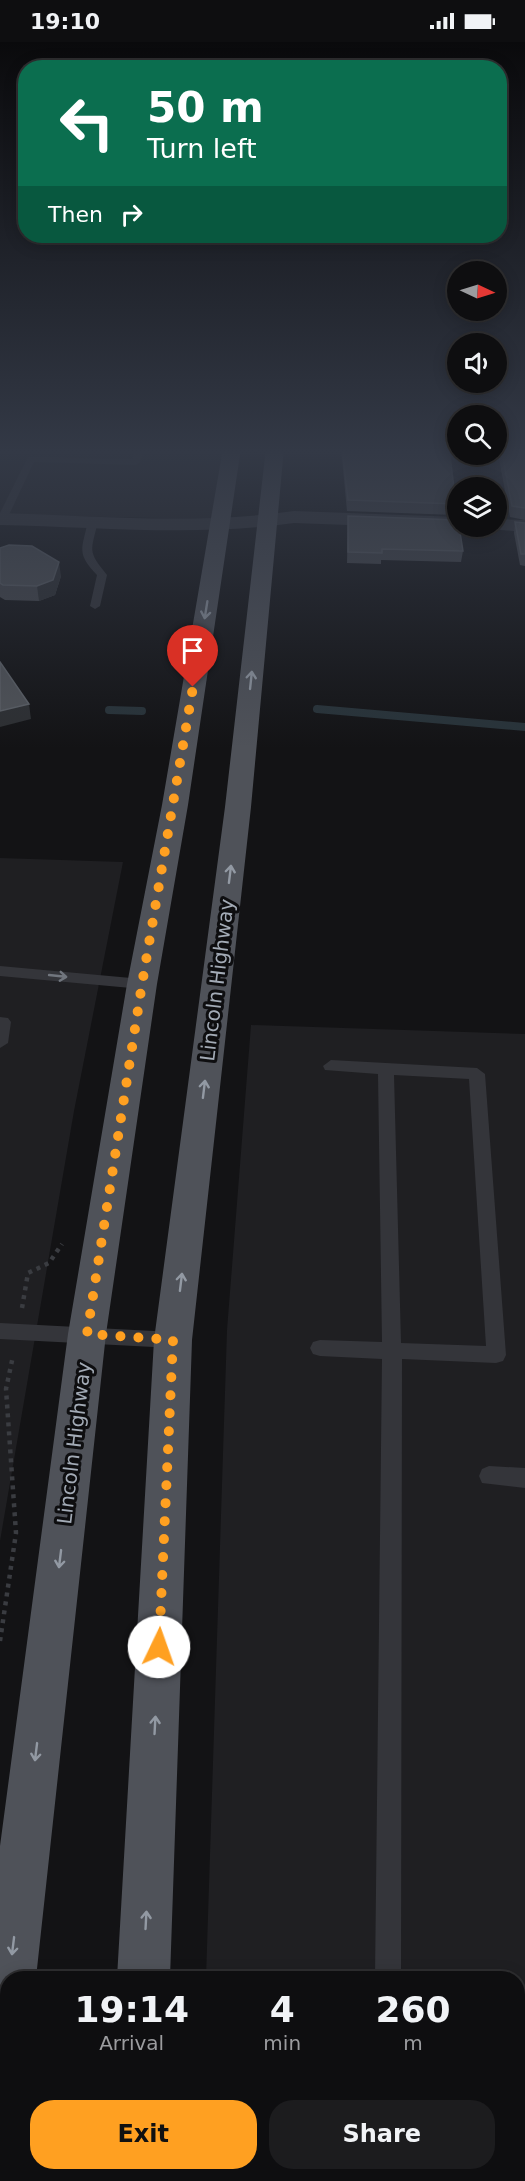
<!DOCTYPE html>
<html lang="en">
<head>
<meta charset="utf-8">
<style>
  :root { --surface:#0e0e10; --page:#1c1c1e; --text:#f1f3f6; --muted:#9b9c9f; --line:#2e2e30; --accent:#ffa021 }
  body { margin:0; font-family:"DejaVu Sans",sans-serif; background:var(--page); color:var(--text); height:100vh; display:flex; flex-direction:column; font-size:22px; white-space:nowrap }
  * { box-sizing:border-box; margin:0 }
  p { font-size:20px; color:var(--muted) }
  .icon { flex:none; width:33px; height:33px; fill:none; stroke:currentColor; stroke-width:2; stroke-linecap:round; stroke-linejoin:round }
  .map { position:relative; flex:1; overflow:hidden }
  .sheet { position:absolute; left:0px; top:1929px; width:525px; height:210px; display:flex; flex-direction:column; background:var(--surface); border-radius:24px 24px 0 0; box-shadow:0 3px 15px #0003,0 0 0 2px var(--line) }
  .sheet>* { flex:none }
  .top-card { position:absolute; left:18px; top:18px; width:489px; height:183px; border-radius:24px; box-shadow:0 3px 15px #0003,0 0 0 2px var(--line); background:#0b6e4f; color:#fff; overflow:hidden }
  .needle { width:39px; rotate:94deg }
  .buttons { position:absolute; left:447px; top:219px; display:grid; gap:12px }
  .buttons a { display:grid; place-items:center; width:60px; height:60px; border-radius:50%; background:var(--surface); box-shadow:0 3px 15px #0003,0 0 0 2px var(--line); font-size:30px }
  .pin { position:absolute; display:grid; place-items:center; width:51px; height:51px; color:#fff; margin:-62px -26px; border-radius:50% 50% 50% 0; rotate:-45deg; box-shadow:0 0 6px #0007 }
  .pin .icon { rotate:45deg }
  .me { position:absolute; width:66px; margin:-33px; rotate:3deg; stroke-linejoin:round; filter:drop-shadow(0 0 4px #0008) }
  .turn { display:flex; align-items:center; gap:21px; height:126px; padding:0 30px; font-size:27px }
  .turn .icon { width:78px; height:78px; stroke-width:2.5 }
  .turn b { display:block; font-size:42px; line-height:51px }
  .then { display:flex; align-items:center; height:57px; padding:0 30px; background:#0003; gap:12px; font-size:22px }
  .eta { display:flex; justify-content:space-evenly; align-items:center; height:102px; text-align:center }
  .eta b { font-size:36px; font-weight:800; line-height:42px }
  .action { display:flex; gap:12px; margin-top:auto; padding:12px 30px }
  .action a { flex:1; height:69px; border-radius:24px; background:var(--accent); color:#111; font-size:24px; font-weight:800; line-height:69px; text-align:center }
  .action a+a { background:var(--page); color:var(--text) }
  .status { display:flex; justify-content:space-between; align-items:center; height:42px; padding:0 30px; background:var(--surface); direction:ltr }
  .status svg { height:16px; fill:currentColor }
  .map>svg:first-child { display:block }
</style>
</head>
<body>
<div class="status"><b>19:10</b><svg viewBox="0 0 49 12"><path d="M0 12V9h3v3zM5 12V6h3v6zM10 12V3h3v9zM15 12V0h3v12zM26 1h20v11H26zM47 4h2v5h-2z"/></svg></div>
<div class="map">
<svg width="525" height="2139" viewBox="0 0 525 2139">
  <rect width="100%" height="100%" fill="#131315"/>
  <g fill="#1f1f22">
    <path d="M0 406H228L215 477 0 473Z"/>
    <path d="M0 816 123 820 74 1069 0 1499Z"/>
    <path d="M251 983 525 992V2139H200V2132H518V1936H206L227 1288Z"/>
  </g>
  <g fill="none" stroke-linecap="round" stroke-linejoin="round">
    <g stroke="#283339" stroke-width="8">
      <path d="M317 667 525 685"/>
      <path d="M109 668 142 669"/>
    </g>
    <g stroke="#3a3c41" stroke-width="4.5" stroke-dasharray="4 5" stroke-linecap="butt">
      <path d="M22 1266 28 1231 49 1221 62 1202"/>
      <path d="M0 1599 16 1491 6 1347 13 1314"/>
    </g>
    <g fill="#34353a" fill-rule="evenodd">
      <path d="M135 406H144L140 420 136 423 34 420 7 477 0 479V471L28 415 132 417Z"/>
      <path d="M93 476 98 479C91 510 87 508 107 533L100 564 95 567 90 564 97 533C76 511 82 507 88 479Z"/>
      <path d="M0 924 142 937 150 942 142 947 0 934Z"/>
      <path d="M0 975 8 976 11 980 8 1001 0 1006Z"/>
      <path d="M331 1018 477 1026 485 1032 506 1313 503 1319 496 1321 402 1317 401 1936H375L382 1317 320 1314 313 1312 310 1306 313 1300 320 1298 382 1300 378 1032 325 1028 323 1024ZM394 1033 469 1037 486 1304 401 1301Z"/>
      <path d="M0 1281 173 1290 180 1292 183 1298 180 1304 173 1306 0 1297Z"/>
      <path d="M489 1424 525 1426V1446L482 1441 479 1434 482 1427Z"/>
      <path d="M145 2132H233L236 2139H147Z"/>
      <rect x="377" y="2132" width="28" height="7"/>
    </g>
    <g fill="#34353a" fill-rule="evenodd">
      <path d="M294 469 458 475V484H465L458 487 294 481C199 495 96 485 0 483V471C96 474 199 483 294 469Z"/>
      <path d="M496 477 525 478V490L489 487 487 484H496Z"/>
    </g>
    <g fill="#4f5259" fill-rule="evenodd">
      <path d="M223 406H241L188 763 157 942 106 1292 36 1936H8V2031L0 2034V1804L68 1292 127 942 162 763Z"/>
      <path d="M266 406H284L251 765 192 1298 170 1936H117L154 1298 225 765Z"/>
      <rect x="105" y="2132" width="58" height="7"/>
    </g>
  </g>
  <g fill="#46484d">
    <path d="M341 406H449L456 462 455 473 347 469Z"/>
    <path d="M497 406H525V478L510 475Z"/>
    <path d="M348 474 463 509 461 520 381 518V522L347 521Z"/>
    <path d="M515 480 525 481V524L520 523 514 491Z"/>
    <path d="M0 506 61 534 55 553 39 559 5 558 0 555Z"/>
  </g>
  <g fill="#2d2f32">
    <path d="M59 520 61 534 55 553 39 559 37 544Z"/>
    <path d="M29 662 31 677 0 685V669Z"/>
  </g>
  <g fill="#505358" stroke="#5d6167" stroke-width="1.5">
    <path d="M342 406H449L456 462 348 458Z"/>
    <path d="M501 406H525V466L512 464Z"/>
    <path d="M348 474 458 478V484H459L463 509 382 507V511L348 510Z"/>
    <path d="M515 480 525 481V512H521Z"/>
    <path d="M9 503 32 504 59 520 53 538 37 544 3 543 0 541V506Z"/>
    <path d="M0 620 29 662 0 669Z"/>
  </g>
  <defs><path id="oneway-shaft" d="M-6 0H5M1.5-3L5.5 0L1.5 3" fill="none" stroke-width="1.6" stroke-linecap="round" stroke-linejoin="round" transform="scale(1.5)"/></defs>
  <g stroke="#9299a3">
    <use href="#oneway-shaft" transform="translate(206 568) rotate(99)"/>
    <use href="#oneway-shaft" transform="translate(251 638) rotate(-84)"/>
    <use href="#oneway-shaft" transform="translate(230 832) rotate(-83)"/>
    <use href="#oneway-shaft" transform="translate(204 1047) rotate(-83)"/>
    <use href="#oneway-shaft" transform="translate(181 1240) rotate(-83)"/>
    <use href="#oneway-shaft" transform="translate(60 1517) rotate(97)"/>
    <use href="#oneway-shaft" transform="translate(155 1683) rotate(-87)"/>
    <use href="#oneway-shaft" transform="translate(36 1710) rotate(97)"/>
    <use href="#oneway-shaft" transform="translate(146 1878) rotate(-87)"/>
    <use href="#oneway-shaft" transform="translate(13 1904) rotate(97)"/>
  </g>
  <use stroke="#71767e" href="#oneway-shaft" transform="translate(58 934) rotate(6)"/>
  <linearGradient id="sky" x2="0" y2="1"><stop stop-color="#0a0a0c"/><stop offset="0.58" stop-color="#333946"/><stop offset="1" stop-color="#333946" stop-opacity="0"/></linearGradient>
  <rect width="525" height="706" fill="url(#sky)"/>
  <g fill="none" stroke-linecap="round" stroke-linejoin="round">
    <path stroke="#ffa021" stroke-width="10" stroke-dasharray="0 18" d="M159 1605 173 1298 87 1292 142 942 193 645"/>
  </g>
  <g text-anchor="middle" stroke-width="6" stroke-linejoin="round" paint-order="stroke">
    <g font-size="20" fill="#a3abb6" stroke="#0e0e10">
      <text transform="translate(217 938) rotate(-83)" y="7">Lincoln Highway</text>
      <text transform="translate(74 1401) rotate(-83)" y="7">Lincoln Highway</text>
    </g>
  </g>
</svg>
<div class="buttons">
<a><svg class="needle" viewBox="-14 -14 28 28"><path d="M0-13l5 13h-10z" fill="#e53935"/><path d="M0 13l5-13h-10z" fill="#9b9c9f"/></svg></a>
<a><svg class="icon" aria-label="sound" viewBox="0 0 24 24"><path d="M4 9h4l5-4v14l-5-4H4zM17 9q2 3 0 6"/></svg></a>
<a><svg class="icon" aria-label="search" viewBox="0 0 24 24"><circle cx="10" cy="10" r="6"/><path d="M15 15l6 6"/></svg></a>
<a><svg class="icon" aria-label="layers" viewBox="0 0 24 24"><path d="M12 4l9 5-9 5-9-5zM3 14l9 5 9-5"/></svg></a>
</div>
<div class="pin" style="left:193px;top:645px;background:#d93025"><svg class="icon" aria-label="arrive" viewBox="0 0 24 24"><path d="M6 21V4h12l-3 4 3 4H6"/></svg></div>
<svg class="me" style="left:159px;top:1605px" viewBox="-20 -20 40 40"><circle r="19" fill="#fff"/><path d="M0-13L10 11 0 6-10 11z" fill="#ffa021"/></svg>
<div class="top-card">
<div class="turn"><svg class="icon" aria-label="left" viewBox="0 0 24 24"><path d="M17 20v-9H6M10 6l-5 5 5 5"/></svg><div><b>50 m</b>Turn left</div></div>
<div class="then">Then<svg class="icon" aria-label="right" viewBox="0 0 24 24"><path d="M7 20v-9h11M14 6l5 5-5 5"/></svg></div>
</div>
<section class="sheet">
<div class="eta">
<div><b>19:14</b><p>Arrival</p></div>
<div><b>4</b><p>min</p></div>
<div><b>260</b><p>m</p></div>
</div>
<div class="action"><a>Exit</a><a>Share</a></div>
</section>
</div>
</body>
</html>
